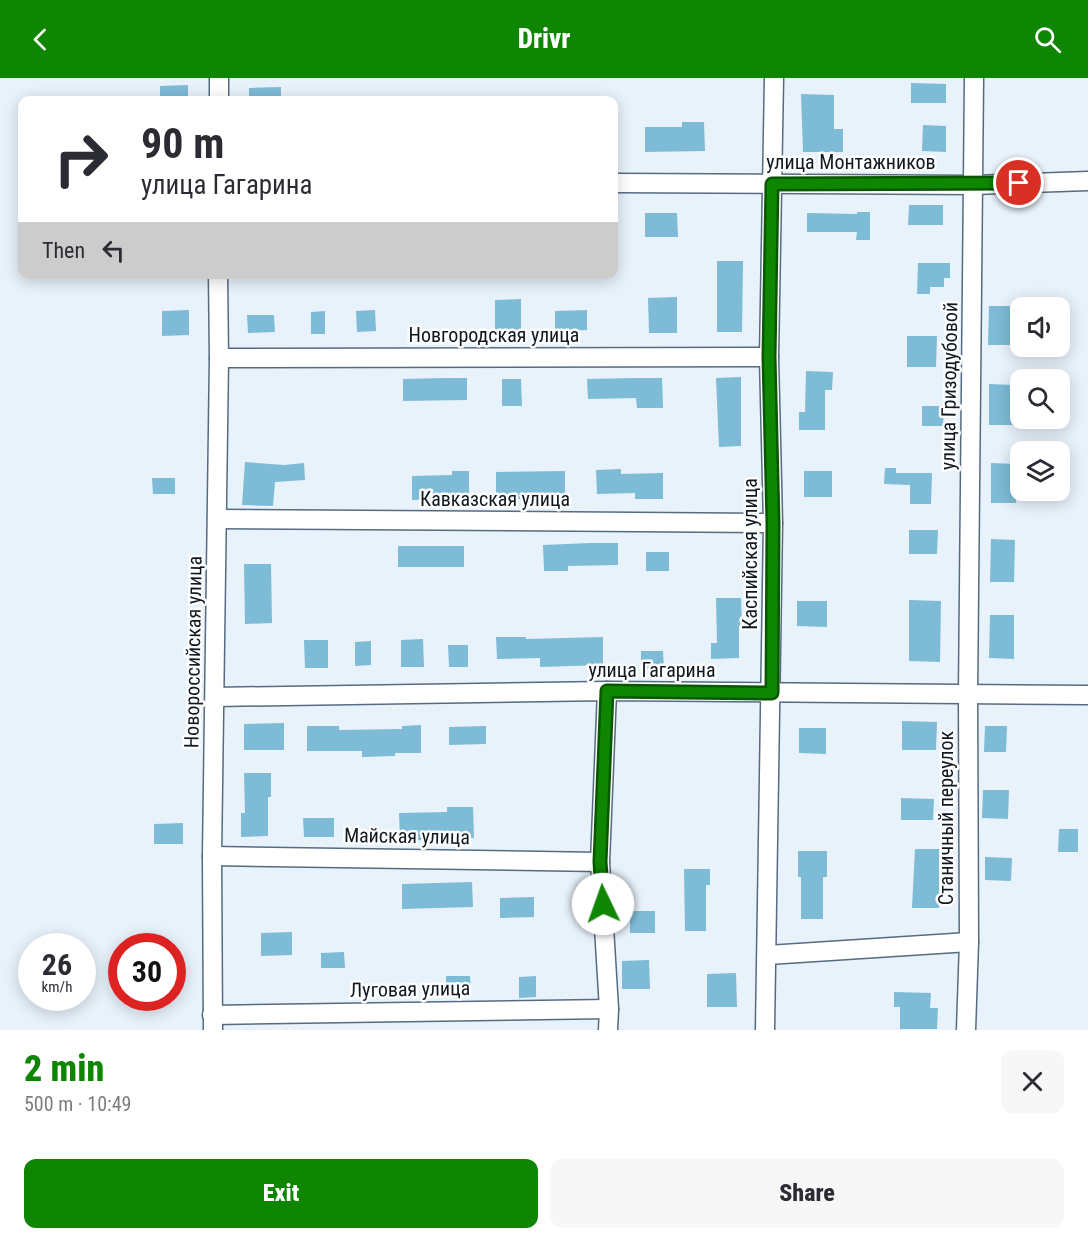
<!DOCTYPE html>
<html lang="en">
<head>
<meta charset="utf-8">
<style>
  :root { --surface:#fff; --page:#f7f7f7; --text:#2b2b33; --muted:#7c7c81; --accent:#0e8602 }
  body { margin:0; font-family:"Roboto Condensed",sans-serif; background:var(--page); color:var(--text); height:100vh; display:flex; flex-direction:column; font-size:22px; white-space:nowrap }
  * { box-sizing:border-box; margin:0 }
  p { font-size:20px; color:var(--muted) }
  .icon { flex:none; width:33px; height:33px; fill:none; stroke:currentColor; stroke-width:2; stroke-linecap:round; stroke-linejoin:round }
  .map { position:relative; height:952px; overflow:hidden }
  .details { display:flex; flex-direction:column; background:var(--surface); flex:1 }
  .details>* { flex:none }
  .guide { position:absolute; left:18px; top:18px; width:600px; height:183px; border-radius:12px; box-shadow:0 3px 15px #0003; background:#fff; color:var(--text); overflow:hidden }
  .buttons { position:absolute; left:1010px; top:219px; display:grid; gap:12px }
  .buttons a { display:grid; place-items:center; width:60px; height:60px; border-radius:12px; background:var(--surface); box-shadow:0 3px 15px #0003; font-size:30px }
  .speed { position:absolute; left:18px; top:855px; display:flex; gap:12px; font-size:30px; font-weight:700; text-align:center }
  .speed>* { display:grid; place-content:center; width:78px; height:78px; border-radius:50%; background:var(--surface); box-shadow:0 3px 15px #0003; line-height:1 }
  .speed small { font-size:15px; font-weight:400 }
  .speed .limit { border:9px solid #d22; background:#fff; color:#111 }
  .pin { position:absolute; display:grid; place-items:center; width:51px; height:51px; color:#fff; margin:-26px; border:3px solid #fff; border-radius:50%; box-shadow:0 2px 6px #0007 }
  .me { position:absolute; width:66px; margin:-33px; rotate:357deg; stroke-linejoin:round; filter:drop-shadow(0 0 4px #0008) }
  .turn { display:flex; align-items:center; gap:21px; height:126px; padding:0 24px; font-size:27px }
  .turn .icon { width:78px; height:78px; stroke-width:2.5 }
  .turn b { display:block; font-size:42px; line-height:51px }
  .then { display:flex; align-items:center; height:57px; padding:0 24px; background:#0003; gap:12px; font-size:22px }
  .round { display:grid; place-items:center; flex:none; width:63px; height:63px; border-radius:12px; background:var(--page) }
  .overview { display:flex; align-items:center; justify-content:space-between; height:102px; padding:0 24px }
  h1 { font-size:36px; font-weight:800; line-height:45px; color:var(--accent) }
  .primary-button { display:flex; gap:12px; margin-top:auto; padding:12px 24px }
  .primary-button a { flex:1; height:69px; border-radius:12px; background:var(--accent); color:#fff; font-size:24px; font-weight:800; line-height:69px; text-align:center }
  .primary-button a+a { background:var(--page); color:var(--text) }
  header { display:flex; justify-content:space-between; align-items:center; height:78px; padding:0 24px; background:var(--accent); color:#fff; font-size:27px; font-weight:800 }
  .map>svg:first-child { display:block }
</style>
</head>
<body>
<header><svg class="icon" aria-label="back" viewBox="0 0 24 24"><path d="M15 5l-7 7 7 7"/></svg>Drivr<svg class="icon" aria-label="search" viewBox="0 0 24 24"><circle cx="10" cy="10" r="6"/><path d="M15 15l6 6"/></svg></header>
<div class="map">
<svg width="1088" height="952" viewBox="0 0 1088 952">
  <rect width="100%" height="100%" fill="#e8f2fb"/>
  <g fill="#7ebbd6">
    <path d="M911 5 946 6V25H911Z"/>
    <path d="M188 7V22H160V8Z"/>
    <path d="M281 9V22H249V10Z"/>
    <path d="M801 16 834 17V51H843V74H803Z"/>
    <path d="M682 44H704L705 73 645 74V49H682Z"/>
    <path d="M923 47 946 48V74L922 73Z"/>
    <path d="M909 127H943V147H908Z"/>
    <path d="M857 134H870V162H856L857 154H807V135L857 136Z"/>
    <path d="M645 135H677L678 159H645Z"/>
    <path d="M717 183H743L742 254H717Z"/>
    <path d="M918 185H950V200H944V209H930V216H917Z"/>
    <path d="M677 219V255H649L648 220Z"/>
    <path d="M521 221V255H495V222Z"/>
    <path d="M989 228H1015L1014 267H988Z"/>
    <path d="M189 232V257L162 258V233Z"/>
    <path d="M375 232 376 253 357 254 356 233Z"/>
    <path d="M587 232V252L555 253V233Z"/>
    <path d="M325 233V256H311V234Z"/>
    <path d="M247 237H274L275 254 248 255Z"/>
    <path d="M907 258H937L936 289H907Z"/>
    <path d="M806 293 833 294 832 312H825V352H799V334H805Z"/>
    <path d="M741 299V368L719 369 716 300Z"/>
    <path d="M445 300H467V322L403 323V301Z"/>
    <path d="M636 300H662L663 330H637L636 320 588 321 587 301Z"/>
    <path d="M502 301H521L522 328H502Z"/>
    <path d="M989 306 1013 307V347H989Z"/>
    <path d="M922 328H944L943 348H922Z"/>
    <path d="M245 384 284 387 304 385 305 402 275 404 273 428 242 427Z"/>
    <path d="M991 385 1016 386V425H991Z"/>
    <path d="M885 390H896V395H932L931 426H910V407L884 406Z"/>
    <path d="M621 391V396L663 395V421H635V415L597 416 596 392Z"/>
    <path d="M452 393H469V420L412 422V398L452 397Z"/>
    <path d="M565 393V421H496V394Z"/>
    <rect x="804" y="393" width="28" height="26"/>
    <path d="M152 400H175V416H153Z"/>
    <path d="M909 452H938L937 476H909Z"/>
    <path d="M991 461 1015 462 1014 504H990Z"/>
    <path d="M590 465H618V487L568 488V493H544L543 467Z"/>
    <rect x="398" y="468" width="66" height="21"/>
    <rect x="646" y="474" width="23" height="19"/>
    <path d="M244 486H271L272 545 245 546Z"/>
    <path d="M716 520H741L742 548H739V580L711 581V565H717Z"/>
    <path d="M909 522 941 523 940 584 909 583Z"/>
    <path d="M797 523H827V549L797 548Z"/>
    <path d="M990 537H1014V581L989 580Z"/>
    <path d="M496 559H526V561L603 559V587L540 589V580L497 581Z"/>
    <path d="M423 561 424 589H401V562Z"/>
    <path d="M304 562H328V590H305Z"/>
    <path d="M371 563V587L355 588V564Z"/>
    <path d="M448 567H468V589H449Z"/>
    <path d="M641 573H663L664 591H641Z"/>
    <path d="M902 643 937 644 936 672H902Z"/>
    <path d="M284 645V672H244V646Z"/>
    <path d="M421 647V675H395V678L362 679V673H307V648H339V652L402 651V648Z"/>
    <path d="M486 648V666L449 667V649Z"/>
    <path d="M985 648H1007L1006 674H984Z"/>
    <path d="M799 650H826V676L799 675Z"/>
    <path d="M244 695H271V719H268V758L241 759V735H245Z"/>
    <path d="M983 712H1009L1008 741 982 740Z"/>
    <path d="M901 720 934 721 933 742H901Z"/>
    <path d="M447 729H473L474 760 400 763 399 735 447 734Z"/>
    <path d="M303 740H334V759H304Z"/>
    <path d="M183 745V766H154V746Z"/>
    <path d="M1059 751H1078V774H1058Z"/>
    <path d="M915 771H939V830H912Z"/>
    <path d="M798 773H827V799H823V841H801V799H798Z"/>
    <path d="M985 779 1012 780 1011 803 985 802Z"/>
    <path d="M684 791H710V807H706V853H685Z"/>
    <path d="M472 804 473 829 402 831V806Z"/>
    <path d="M534 819V839L500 840V820Z"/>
    <rect x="630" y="833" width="25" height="22"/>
    <path d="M292 854V877L261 878V855Z"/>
    <path d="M344 874 345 890H321V875Z"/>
    <path d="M649 882 650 911H622V883Z"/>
    <path d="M736 895 737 929H707V896Z"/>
    <path d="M446 898H470L471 919H446Z"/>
    <path d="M536 898V919L519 920V899Z"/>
    <path d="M894 914 931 915 930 930H938L937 951H900V929H894Z"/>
  </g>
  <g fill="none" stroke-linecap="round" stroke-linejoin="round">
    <g stroke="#566b80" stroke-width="21">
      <g id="minor">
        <path d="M219 22V0"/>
        <path d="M614 105 973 107 1088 103"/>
        <path d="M219 280 769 279"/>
        <path d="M217 441 773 445"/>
        <path d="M607 613 600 784 609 931 608 952"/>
        <path d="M215 619 607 613 1088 617"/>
        <path d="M212 778 600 784"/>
        <path d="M768 877 969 864"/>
        <path d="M212 937 609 931"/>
        <path d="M213 952 212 778 219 280 218 196"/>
        <path d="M765 952 773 445 769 279 774 0"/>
        <path d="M966 952 969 864 968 616 974 0"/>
      </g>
    </g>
    <use href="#minor" stroke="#fff" stroke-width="18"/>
  </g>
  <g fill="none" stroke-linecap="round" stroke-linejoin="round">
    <g stroke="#095701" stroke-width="15">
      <path id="route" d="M603 826 600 784 607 613 772 615 773 445 769 279 772 106 1019 105"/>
    </g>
    <use href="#route" stroke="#0e8602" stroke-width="10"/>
  </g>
  <g text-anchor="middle" stroke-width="5" stroke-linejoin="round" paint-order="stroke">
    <g font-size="20" fill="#0f1820" stroke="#fdfdfd">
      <text x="851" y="91">улица Монтажников</text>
      <text x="494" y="264">Новгородская улица</text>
      <text transform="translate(949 308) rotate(-89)" y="7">улица Гризодубовой</text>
      <text x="495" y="428">Кавказская улица</text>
      <text transform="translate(750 476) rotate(-90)" y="7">Каспийская улица</text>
      <text transform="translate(193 574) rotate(-89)" y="7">Новороссийская улица</text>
      <text x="652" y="599">улица Гагарина</text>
      <text transform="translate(946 740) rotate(-90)" y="7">Станичный переулок</text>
      <text transform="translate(407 758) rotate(1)" y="7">Майская улица</text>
      <text transform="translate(410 911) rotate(-1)" y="7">Луговая улица</text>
    </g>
  </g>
</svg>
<div class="buttons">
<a><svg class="icon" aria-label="sound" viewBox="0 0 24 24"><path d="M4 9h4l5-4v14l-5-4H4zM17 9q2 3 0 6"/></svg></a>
<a><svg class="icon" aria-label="search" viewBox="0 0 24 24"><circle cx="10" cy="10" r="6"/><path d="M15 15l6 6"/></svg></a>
<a><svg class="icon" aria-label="layers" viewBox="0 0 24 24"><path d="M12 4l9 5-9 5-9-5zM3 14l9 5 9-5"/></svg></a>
</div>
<div class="speed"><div>26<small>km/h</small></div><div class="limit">30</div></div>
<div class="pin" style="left:1019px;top:105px;background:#d93025"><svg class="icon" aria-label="arrive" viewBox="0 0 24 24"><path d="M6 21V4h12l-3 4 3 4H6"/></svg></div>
<svg class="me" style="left:603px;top:826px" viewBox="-20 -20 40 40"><circle r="19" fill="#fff"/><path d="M0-13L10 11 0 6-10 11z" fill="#0e8602"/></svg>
<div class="guide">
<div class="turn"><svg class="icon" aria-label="right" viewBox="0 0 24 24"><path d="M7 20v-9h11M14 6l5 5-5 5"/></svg><div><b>90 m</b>улица Гагарина</div></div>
<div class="then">Then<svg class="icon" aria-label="left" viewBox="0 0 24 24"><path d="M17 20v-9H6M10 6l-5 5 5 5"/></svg></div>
</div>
</div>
<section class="details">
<div class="overview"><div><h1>2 min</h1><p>500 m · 10:49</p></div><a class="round"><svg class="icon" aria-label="close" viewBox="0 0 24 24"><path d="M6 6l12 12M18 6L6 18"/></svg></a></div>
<div class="primary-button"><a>Exit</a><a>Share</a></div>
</section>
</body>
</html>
